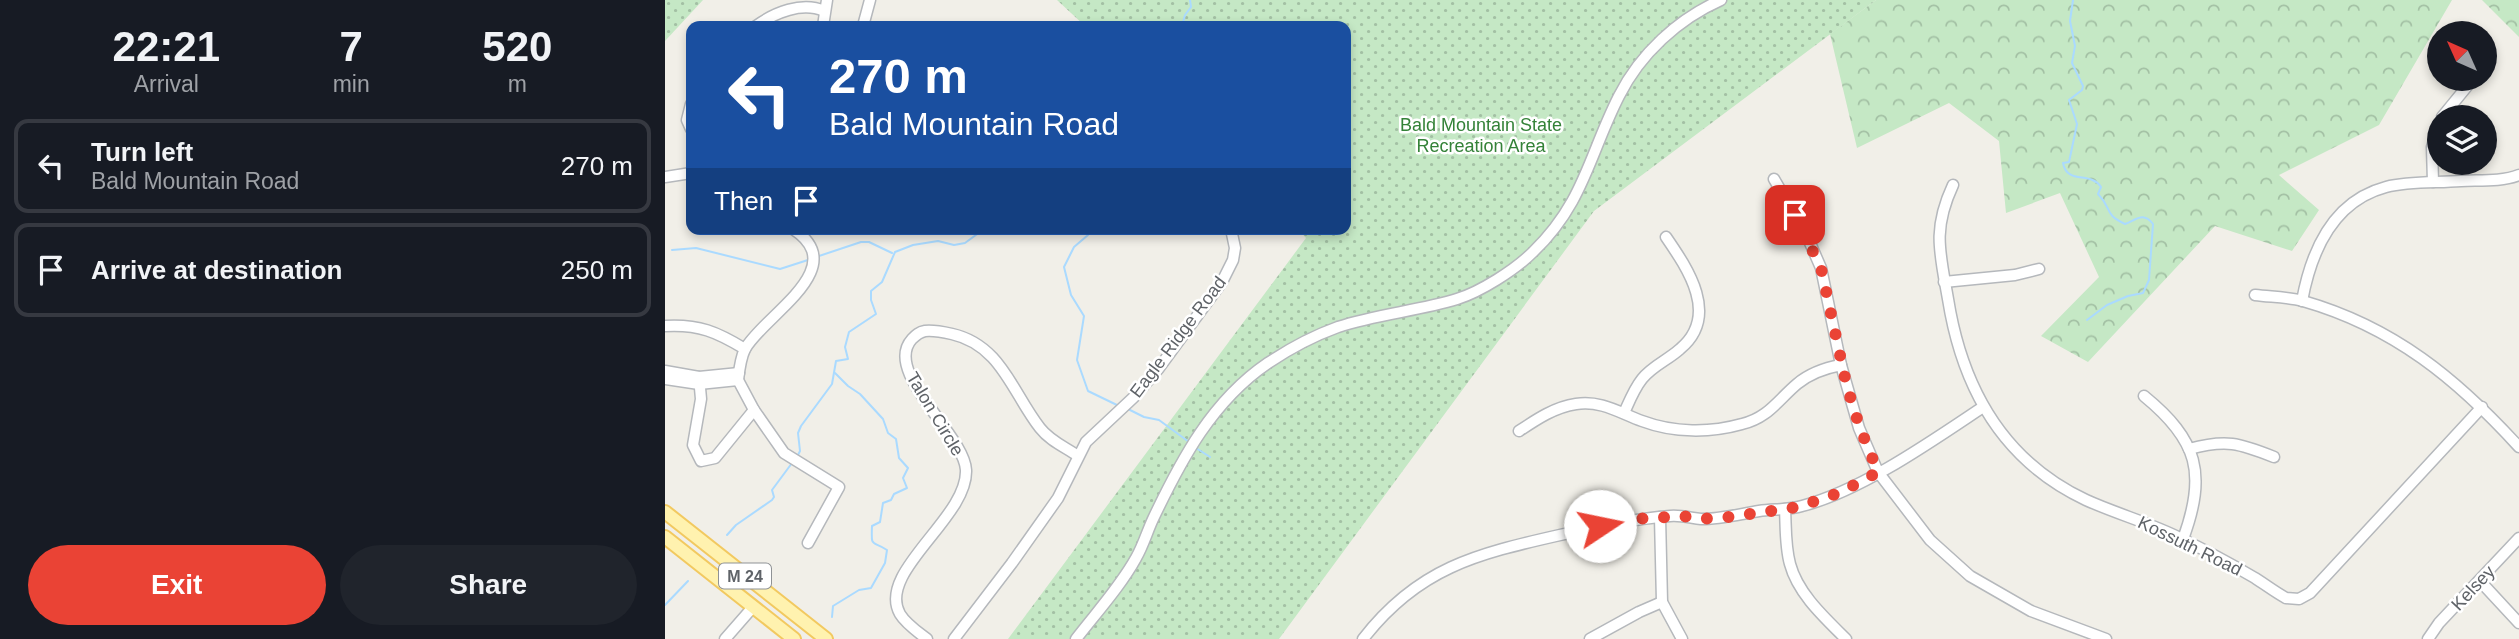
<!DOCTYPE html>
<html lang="en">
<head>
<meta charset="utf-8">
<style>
  :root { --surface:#171b24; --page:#20242c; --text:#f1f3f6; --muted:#9ea1a6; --line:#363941; --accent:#ea4335 }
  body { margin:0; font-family:Helvetica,sans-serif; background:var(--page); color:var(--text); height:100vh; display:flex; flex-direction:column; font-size:26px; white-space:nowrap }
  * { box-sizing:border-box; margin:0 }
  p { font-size:23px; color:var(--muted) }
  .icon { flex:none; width:38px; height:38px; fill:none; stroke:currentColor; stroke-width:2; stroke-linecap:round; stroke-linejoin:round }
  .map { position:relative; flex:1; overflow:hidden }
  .details { display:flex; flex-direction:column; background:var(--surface); width:665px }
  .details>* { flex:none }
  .hud { position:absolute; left:21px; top:21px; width:665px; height:214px; border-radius:14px; box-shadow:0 4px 10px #0003; background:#1a4fa0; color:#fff; overflow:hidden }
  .needle { width:46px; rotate:315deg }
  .buttons { position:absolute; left:1762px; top:21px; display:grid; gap:14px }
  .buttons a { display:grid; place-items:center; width:70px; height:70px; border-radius:50%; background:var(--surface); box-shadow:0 4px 10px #0003; font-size:35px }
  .pin { position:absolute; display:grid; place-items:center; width:60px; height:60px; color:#fff; margin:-30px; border-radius:14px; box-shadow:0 4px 10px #0006 }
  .me { position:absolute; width:77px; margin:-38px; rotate:79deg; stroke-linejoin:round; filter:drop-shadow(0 0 5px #0008) }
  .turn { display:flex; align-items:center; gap:24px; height:147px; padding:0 28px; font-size:32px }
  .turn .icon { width:91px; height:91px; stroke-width:2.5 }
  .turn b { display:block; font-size:49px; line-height:60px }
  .then { display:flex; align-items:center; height:66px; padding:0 28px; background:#0003; gap:14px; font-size:26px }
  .eta { display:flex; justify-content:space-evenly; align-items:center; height:119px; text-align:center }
  .eta b { font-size:42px; font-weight:700; line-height:49px }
  .primary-button { display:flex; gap:14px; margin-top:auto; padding:14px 28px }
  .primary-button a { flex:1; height:80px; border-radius:42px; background:var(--accent); color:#fff; font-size:28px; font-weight:700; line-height:80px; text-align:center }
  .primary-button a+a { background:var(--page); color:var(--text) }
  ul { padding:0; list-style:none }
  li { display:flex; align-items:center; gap:21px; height:94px; margin:0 14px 10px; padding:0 14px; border:4px solid var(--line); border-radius:14px }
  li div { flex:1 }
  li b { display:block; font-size:26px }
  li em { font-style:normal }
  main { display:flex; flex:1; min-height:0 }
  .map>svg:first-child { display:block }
</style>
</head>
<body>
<main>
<section class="details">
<div class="eta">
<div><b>22:21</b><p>Arrival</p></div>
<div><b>7</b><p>min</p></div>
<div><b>520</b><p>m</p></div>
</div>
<ul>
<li><svg class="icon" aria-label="left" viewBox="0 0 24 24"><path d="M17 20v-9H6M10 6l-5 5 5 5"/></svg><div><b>Turn left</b><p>Bald Mountain Road</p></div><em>270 m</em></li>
<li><svg class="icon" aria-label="arrive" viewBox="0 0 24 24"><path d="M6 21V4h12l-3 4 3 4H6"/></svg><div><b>Arrive at destination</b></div><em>250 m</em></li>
</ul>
<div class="primary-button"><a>Exit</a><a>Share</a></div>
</section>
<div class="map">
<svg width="1854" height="639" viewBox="0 0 1854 639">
  <defs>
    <pattern id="forest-crowns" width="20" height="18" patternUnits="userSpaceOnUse" patternTransform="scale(1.75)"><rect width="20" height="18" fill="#c5e8c5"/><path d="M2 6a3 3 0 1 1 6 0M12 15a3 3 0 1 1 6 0" fill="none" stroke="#a3c0a4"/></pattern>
    <pattern id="park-dots" width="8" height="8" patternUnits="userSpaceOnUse" patternTransform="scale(1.75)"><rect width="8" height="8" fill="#c5e8c5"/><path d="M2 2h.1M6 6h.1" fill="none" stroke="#a3c0a4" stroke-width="1.8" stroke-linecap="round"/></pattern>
  </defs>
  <rect width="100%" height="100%" fill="#f1efe8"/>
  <g fill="url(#forest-crowns)">
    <path d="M1211 0H1787L1714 125 1614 175 1654 210 1627 251 1550 226 1423 362 1376 336 1434 277 1395 193 1341 213 1334 141 1284 103 1192 148 1165 34Z"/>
    <path d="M1817 0H1854V37Z"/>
  </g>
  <g fill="url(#park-dots)">
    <path d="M0 0H38L0 41Z"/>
    <path d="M392 0H1211L929 211 614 639H343L641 238 633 229H681V26H420Z"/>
  </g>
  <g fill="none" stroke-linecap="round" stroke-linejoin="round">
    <g stroke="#aadaff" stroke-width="2">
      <path d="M1408 0 1405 21 1410 46 1407 63 1418 86 1417 90 1404 100 1412 124 1404 162 1398 163C1402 185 1426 171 1436 187L1433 194C1448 209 1438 214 1460 224 1471 220 1478 211 1488 224L1484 280 1478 293 1463 296 1442 305 1422 320"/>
      <path d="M517 26 520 15 526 7 525 0"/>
      <path d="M421 229 423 235 409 247 399 267 406 295 419 316 412 360 423 391 454 406"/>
      <path d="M7 250 31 248 115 269 146 259"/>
      <path d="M151 257 196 242H204L227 253"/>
      <path d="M463 409 479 417 494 420 524 442"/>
      <path d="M531 448 545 457"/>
      <path d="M133 455 135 451 133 433 136 426 167 384 171 361 183 359 180 347 184 332 211 314 206 300V291L217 282 230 252 248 245 273 241 289 245 300 243 319 229"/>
      <path d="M62 535 71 525 107 500 109 497 107 490 127 463"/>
      <path d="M0 605 23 581"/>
      <path d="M167 617 168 606 194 590 206 588 220 563 222 550C207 540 206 549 207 526L215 522 218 503 226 500 229 494 242 488 238 478 243 468 234 458 231 439 223 433 218 419 195 394 183 386 170 373"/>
    </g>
    <g stroke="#b5b8bc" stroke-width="13">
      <g id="minor">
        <path d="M91 26C109 13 137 1 159 11"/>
        <path d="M158 26 162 0"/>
        <path d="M198 26 205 0"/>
        <path d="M26 104 22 120 26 129"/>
        <path d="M1777 117 1808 79"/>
        <path d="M0 177 26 173"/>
        <path d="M1109 179 1142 236 1156 268 1176 365 1194 428 1213 472 1265 540 1305 576 1366 611 1441 639"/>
        <path d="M1768 182 1767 147 1774 123"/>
        <path d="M1288 185C1267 230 1275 253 1283 299 1297 387 1338 461 1421 500 1452 514 1485 523 1515 538 1540 550 1566 564 1590 578 1601 585 1610 592 1621 598L1634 599 1645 593 1817 407"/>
        <path d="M1279 282 1350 275 1374 269"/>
        <path d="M1590 295C1606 297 1624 297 1638 301 1729 327 1792 379 1854 447"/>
        <path d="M1637 301C1646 252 1668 201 1721 187 1745 181 1771 183 1796 181 1814 180 1836 182 1854 175"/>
        <path d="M0 326C34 324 52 332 80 349"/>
        <path d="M0 371 34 377 74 373"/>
        <path d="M34 377 36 399 28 445 36 461 50 458 89 410"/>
        <path d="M0 379 34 384 73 380"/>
        <path d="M73 380 89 410 119 453 174 487 143 543"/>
        <path d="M73 380C74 371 76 357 80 349 99 315 188 268 128 229"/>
        <path d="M1479 396C1533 440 1542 474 1518 539"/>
        <path d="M959 413C964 402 969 389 977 379 987 366 1003 360 1015 349 1055 316 1023 269 1001 237"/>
        <path d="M854 431C872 419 890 407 911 404 936 400 955 413 977 421 1009 433 1045 433 1077 424 1103 418 1113 400 1132 384 1145 373 1160 368 1176 365"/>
        <path d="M1524 449C1561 439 1574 443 1609 457"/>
        <path d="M1120 509C1121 527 1120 546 1125 564 1133 594 1160 618 1181 639"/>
        <path d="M995 517 997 602 1017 639"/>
        <path d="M1815 581 1854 623"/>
        <path d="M60 639 88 607"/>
        <path d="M262 639C253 632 241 624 235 614 211 572 303 518 301 470 299 434 217 372 247 339 251 335 254 332 260 331 269 330 278 332 287 334 336 345 347 392 375 428 385 441 400 447 413 456"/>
        <path d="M289 639 347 563 393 498 421 442 469 397 494 368 557 282 568 260 570 248 566 229"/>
        <path d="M411 639C431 613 455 587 471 558 478 546 482 532 488 519 516 460 547 401 603 363 624 349 648 336 673 327 712 314 753 311 792 299 815 292 850 270 868 252 919 203 924 155 954 96 975 54 1013 19 1056 0"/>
        <path d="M698 639C753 568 811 554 895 535 931 527 967 519 1005 516 1016 515 1026 518 1036 519 1056 519 1075 514 1094 511 1108 509 1123 510 1137 506 1196 491 1267 441 1318 407"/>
        <path d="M925 639 974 612 997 602"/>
        <path d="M1763 639 1774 623 1854 538"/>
      </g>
    </g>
    <g stroke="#f2c960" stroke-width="16">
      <g id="major">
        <path d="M0 512 161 639"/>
        <path d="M0 537 129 639"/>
      </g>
    </g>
    <use href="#minor" stroke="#fff" stroke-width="10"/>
    <use href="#major" stroke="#fff2af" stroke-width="12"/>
  </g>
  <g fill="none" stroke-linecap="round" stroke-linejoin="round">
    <path stroke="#ea4335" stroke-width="12" stroke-dasharray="0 21.6" d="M935 526 969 519 1018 516 1034 519 1064 517 1133 507 1174 493 1213 472 1195 428 1182 387 1156 268 1130 215"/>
  </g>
  <g text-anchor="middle" stroke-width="5" stroke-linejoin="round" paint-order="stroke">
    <rect fill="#fff" stroke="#8f9295" stroke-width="2" x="54" y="563.5" width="52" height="25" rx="5"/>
    <g font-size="16" font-weight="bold" fill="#5f6368">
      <text x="80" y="582">M 24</text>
    </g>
    <g font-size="18" fill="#348238" stroke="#fff">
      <text x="816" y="131">Bald Mountain State<tspan x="816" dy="21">Recreation Area</tspan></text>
    </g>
    <g font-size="18" fill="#5f6368" stroke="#fff">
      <text transform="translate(513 337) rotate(-53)" y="6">Eagle Ridge Road</text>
      <text transform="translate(270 414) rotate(59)" y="6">Talon Circle</text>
      <text transform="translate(1525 546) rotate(26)" y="6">Kossuth Road</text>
      <text transform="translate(1808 588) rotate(-47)" y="6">Kelsey</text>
    </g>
  </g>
</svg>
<div class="buttons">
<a><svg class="needle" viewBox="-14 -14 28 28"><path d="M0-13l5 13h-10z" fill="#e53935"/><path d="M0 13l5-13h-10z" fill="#9ea1a6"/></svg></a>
<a><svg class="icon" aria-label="layers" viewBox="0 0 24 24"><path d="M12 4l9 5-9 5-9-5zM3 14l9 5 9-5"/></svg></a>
</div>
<div class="pin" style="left:1130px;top:215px;background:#d93025"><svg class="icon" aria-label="arrive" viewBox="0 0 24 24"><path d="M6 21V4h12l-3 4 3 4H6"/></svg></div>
<svg class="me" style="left:935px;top:526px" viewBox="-20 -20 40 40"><circle r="19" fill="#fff"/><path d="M0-13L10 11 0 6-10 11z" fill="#ea4335"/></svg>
<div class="hud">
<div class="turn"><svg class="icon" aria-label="left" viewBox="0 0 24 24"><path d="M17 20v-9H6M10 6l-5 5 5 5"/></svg><div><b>270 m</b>Bald Mountain Road</div></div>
<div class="then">Then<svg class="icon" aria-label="arrive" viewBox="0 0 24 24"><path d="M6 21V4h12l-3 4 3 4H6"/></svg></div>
</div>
</div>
</main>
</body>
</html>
